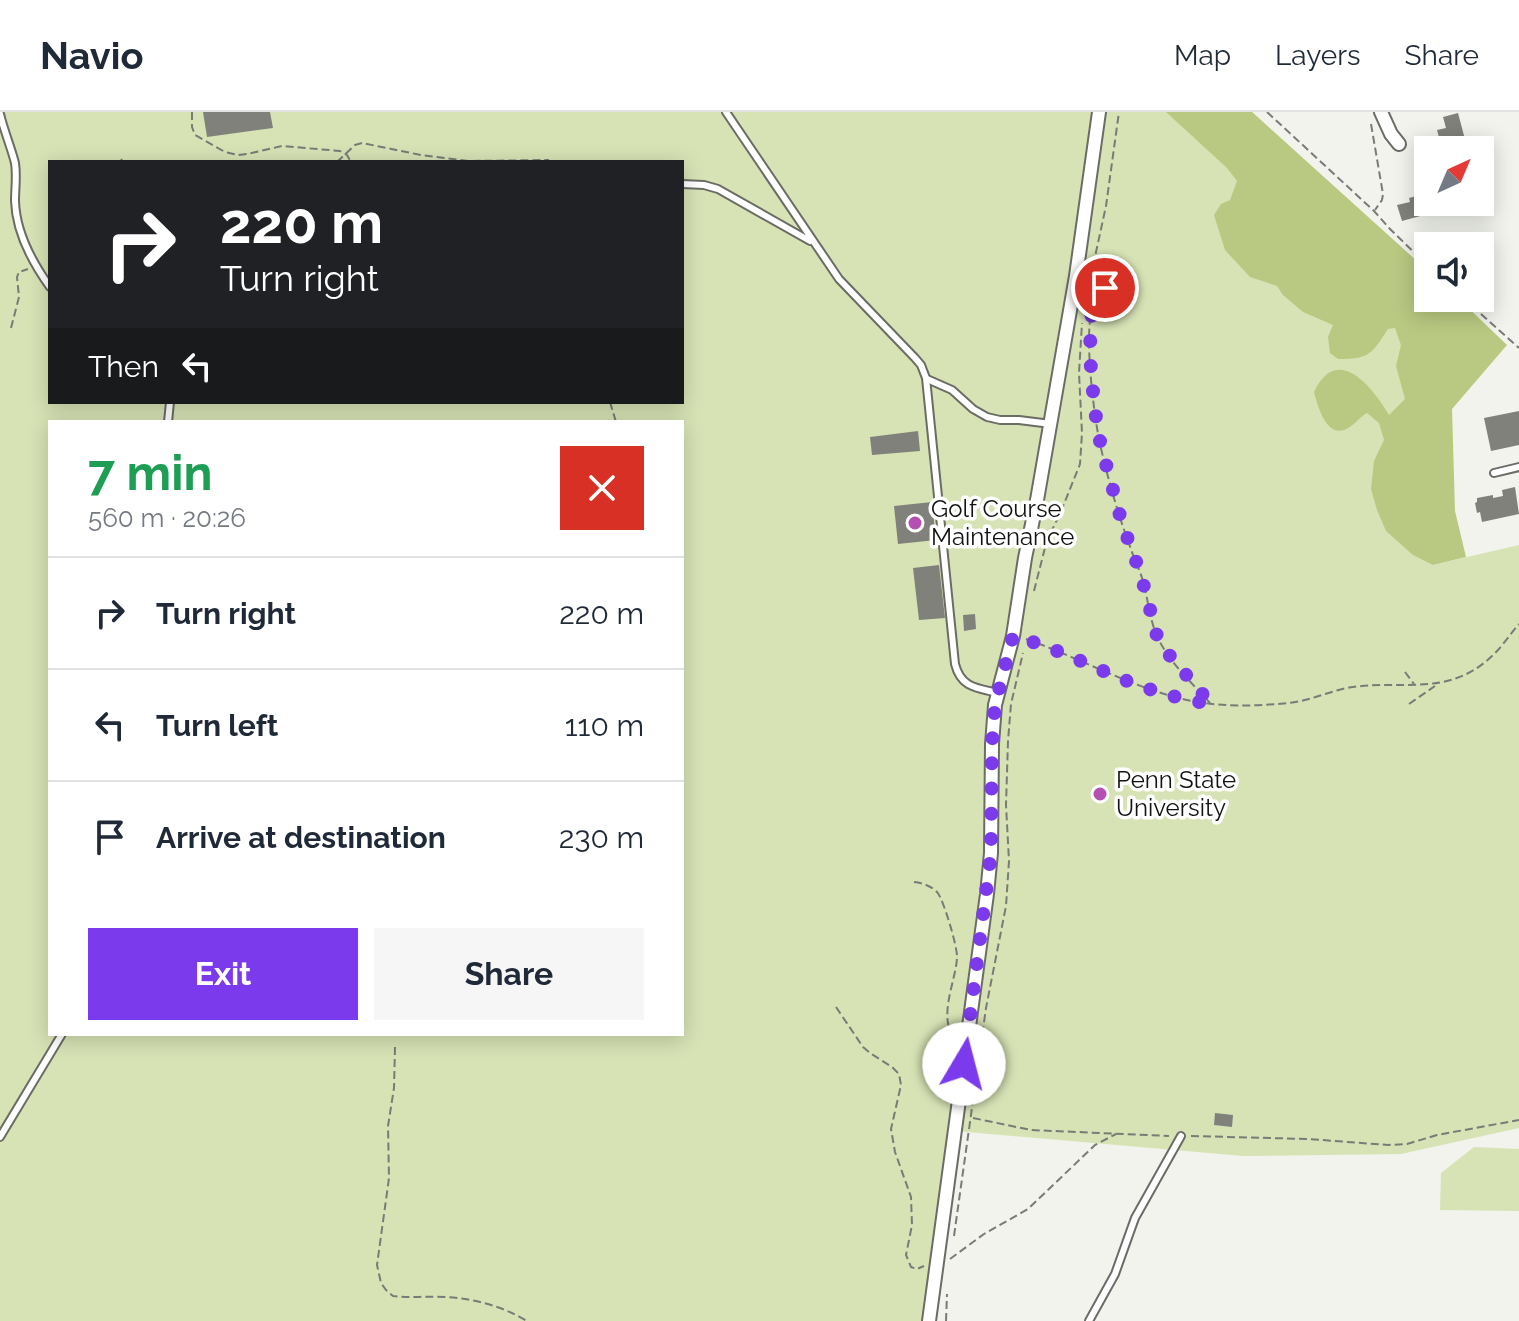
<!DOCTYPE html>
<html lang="en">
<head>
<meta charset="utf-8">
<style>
  :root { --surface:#fff; --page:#f6f6f7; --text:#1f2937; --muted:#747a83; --line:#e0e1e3; --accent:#7c3aed }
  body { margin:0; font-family:Raleway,sans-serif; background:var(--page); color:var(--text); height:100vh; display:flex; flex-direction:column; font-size:30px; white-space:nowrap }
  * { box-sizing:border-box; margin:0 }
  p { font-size:26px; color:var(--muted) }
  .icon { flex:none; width:44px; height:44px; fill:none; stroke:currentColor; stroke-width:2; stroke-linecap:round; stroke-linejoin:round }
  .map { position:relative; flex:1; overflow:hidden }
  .panel { position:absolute; left:48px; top:308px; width:636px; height:616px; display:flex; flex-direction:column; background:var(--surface); border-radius:0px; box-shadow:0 4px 20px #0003 }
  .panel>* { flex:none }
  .top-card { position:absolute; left:48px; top:48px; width:636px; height:244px; border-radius:0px; box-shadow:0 4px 20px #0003; background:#202124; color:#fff; overflow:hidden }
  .needle { width:52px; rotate:44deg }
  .fabs { position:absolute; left:1414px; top:24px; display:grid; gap:16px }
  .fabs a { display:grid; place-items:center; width:80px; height:80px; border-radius:0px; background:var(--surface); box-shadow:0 4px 20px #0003; font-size:40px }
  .pin { position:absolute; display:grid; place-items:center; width:68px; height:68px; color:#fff; margin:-34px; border:4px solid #fff; border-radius:50%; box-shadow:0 2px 8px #0007 }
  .me { position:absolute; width:88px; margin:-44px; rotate:8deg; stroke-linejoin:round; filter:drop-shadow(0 0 6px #0008) }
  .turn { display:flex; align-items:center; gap:28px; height:168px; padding:0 40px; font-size:36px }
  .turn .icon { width:104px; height:104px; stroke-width:2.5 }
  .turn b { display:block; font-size:56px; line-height:68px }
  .then { display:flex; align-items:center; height:76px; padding:0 40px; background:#0003; gap:16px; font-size:30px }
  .round { display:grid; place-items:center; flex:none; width:84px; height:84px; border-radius:0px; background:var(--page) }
  .overview { display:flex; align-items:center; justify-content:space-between; height:136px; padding:0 40px }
  h1 { font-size:48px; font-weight:700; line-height:60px; color:#1e9e55 }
  .primary-button { display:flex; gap:16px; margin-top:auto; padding:16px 40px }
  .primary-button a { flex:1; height:92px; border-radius:0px; background:var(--accent); color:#fff; font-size:32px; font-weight:700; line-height:92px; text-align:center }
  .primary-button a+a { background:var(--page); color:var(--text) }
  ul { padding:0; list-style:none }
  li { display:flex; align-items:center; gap:24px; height:112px; padding:0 40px; border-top:2px solid var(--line) }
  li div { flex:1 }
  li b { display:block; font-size:30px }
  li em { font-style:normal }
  header { display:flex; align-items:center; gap:48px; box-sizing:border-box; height:112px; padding:0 40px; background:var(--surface); border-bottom:2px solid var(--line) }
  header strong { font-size:38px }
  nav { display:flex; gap:44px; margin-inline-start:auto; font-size:28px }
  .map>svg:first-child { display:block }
</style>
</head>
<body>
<header>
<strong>Navio</strong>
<nav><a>Map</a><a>Layers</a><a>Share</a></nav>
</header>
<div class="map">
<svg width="1519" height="1209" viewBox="0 0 1519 1209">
  <rect width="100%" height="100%" fill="#f1f3ec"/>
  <g fill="#d7e3b5" fill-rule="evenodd">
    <path d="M0 0H1252L1399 139 1433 453 1519 433V1016L1401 1042 1243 1044 956 1019 929 1209H0ZM50 50H682V290H50ZM50 310H682V922H50Z"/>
    <path d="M1474 1035 1519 1037V1099L1440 1098 1441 1061Z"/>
  </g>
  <path fill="#b9c981" d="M1166 0H1252L1428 159V186H1458L1507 233 1452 297 1455 399 1466 445 1433 453 1413 443 1386 419 1377 398 1371 377 1374 349 1384 328 1379 311 1367 301C1360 305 1357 310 1351 314 1328 332 1318 295 1314 280 1337 231 1372 274 1389 303L1405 287 1396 254 1401 233 1395 216 1388 217C1371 243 1369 247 1338 247L1330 241 1328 225 1333 213 1303 200 1283 183 1277 174 1250 165 1225 138 1214 103 1221 92 1230 88 1237 69 1227 56Z"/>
  <g fill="#80817b">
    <path d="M203 0H270L273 16 207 25Z"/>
    <path d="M1458 1 1466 31 1442 37 1437 18 1446 16 1443 5Z"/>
    <path d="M1428 81V90H1452L1453 95 1402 109 1397 93 1410 90 1409 86Z"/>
    <path d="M1519 299V333L1491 339 1484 306Z"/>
    <path d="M918 319 920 339 872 343 870 325Z"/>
    <path d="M1515 375 1519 402 1482 410 1480 400 1477 401 1475 391 1477 390V386L1493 383V386L1503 384 1502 378Z"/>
    <path d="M932 390 936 428 898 432 894 394Z"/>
    <path d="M939 453 945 506 919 508 913 456Z"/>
    <path d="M975 502 976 517 964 519 963 503Z"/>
    <path d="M1215 1001 1233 1003 1232 1015 1214 1013Z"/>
  </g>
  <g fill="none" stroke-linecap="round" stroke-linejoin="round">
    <g stroke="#6b6c66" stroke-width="10">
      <g id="service">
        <path d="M726 0 839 167 915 246 921 253 926 266 955 552C961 576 977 576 998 581"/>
        <path d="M0 2C4 19 11 35 15 51 17 64 15 76 15 89 16 121 32 150 50 175"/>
        <path d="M682 72 704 73 718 77 810 129"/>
        <path d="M927 267 952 278 973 297 987 305 1000 308H1019L1051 312"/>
        <path d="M168 310 170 290"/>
        <path d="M1494 361 1519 355"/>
        <path d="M0 1025 62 922"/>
        <path d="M1089 1209 1115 1162 1135 1106 1181 1024"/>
      </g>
    </g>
    <g stroke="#6b6c66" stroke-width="16">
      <g id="minor">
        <path d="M1381 0 1391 22 1399 32"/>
        <path d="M929 1209 987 782 991 741 992 632 995 593 1013 524 1025 446 1037 388 1076 164 1099 0"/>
      </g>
    </g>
    <g stroke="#797b76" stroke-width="2" stroke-dasharray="8 4" stroke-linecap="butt">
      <path d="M192 0V15L195 23 225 40 238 43 247 42 282 34 340 39 347 43 351 50"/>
      <path d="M1267 0 1374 99 1390 117 1428 154"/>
      <path d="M1371 12 1383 82 1382 88 1375 98"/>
      <path d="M121 47 123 50"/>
      <path d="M337 50 355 33 362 31 421 43 469 49 549 48"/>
      <path d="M1120 171C1105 172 1097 185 1092 199 1084 224 1094 305 1100 332 1108 367 1118 403 1131 437 1134 447 1139 456 1142 466 1148 485 1149 506 1157 524 1168 549 1192 571 1210 591"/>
      <path d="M1088 177 1106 94 1119 0"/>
      <path d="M1463 186 1519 236"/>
      <path d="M11 216 19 185 17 165 19 160 28 157"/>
      <path d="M610 290 616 310"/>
      <path d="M1034 479 1047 428 1060 402 1080 352 1082 321 1079 261 1082 211"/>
      <path d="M1026 527C1083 547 1137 579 1197 590 1227 595 1258 594 1288 591 1311 589 1331 578 1353 575 1404 568 1449 585 1492 544 1502 535 1510 522 1519 512"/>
      <path d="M1405 560 1414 572"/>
      <path d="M1409 592 1435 574"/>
      <path d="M914 770C923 771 931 774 937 780 943 786 958 836 957 846 956 868 937 907 955 926"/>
      <path d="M836 895 863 935 870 941 892 955 899 962 901 973 891 1017 895 1040 911 1085 912 1113 906 1143 911 1155 917 1157 924 1154"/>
      <path d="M395 935 394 976 388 1014 389 1066 377 1153 381 1171 386 1178 393 1184C411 1186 428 1184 446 1185 475 1187 502 1194 527 1209"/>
      <path d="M973 1006 1031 1018 1169 1024"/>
      <path d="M1191 1024 1308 1027 1388 1033 1407 1032 1437 1023 1519 1008"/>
      <path d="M954 1124 986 896 1006 794 1009 749 1006 693 1008 629 1011 592 1023 541"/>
      <path d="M950 1147 984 1122 1028 1097 1095 1033 1116 1022"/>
      <path d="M946 1209 947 1182"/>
    </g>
    <use href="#service" stroke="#fff" stroke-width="6"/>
    <use href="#minor" stroke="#fff" stroke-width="12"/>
  </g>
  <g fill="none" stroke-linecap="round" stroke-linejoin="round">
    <path stroke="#7c3aed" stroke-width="14" stroke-dasharray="0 25.2" d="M964 952 991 741 992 632 995 593 1013 524C1047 533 1078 548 1110 562 1142 576 1177 587 1211 592L1165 538 1157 524 1141 463 1122 411 1101 334 1097 314 1091 262 1090 216 1092 199 1105 176"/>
  </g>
  <g fill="#b64fb2" stroke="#fff" stroke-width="3">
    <circle cx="915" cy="411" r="8"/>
    <circle cx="1100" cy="682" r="8"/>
  </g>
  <g text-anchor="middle" stroke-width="7" stroke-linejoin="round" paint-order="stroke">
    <g font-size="24" fill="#121310" stroke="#fff" text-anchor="start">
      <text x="931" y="405">Golf Course<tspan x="931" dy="28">Maintenance</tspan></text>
      <text x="1116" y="676">Penn State<tspan x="1116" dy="28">University</tspan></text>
    </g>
  </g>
</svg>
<div class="fabs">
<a><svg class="needle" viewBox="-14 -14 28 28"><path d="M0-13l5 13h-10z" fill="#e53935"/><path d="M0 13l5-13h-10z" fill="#747a83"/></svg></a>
<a><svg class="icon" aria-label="sound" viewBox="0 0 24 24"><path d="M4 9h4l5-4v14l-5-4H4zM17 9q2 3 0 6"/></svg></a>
</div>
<div class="pin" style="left:1105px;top:176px;background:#d93025"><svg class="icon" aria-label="arrive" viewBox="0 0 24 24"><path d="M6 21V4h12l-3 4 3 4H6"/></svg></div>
<svg class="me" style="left:964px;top:952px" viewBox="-20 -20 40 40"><circle r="19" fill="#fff"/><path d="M0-13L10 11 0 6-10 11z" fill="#7c3aed"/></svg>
<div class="top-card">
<div class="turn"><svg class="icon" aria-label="right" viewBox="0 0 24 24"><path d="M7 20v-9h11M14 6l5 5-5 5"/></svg><div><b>220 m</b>Turn right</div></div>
<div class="then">Then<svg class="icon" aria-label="left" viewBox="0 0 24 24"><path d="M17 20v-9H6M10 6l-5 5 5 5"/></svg></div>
</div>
<section class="panel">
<div class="overview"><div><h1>7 min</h1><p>560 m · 20:26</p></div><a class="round" style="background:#d93025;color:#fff"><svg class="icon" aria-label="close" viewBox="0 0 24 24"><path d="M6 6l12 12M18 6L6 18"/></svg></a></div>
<ul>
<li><svg class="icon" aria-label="right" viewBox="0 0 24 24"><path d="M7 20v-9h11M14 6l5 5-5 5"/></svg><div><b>Turn right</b></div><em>220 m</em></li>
<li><svg class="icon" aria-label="left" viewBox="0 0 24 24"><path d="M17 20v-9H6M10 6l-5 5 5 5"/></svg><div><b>Turn left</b></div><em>110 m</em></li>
<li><svg class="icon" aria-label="arrive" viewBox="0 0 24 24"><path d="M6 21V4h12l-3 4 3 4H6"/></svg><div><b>Arrive at destination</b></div><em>230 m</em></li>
</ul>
<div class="primary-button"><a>Exit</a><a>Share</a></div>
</section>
</div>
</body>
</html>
